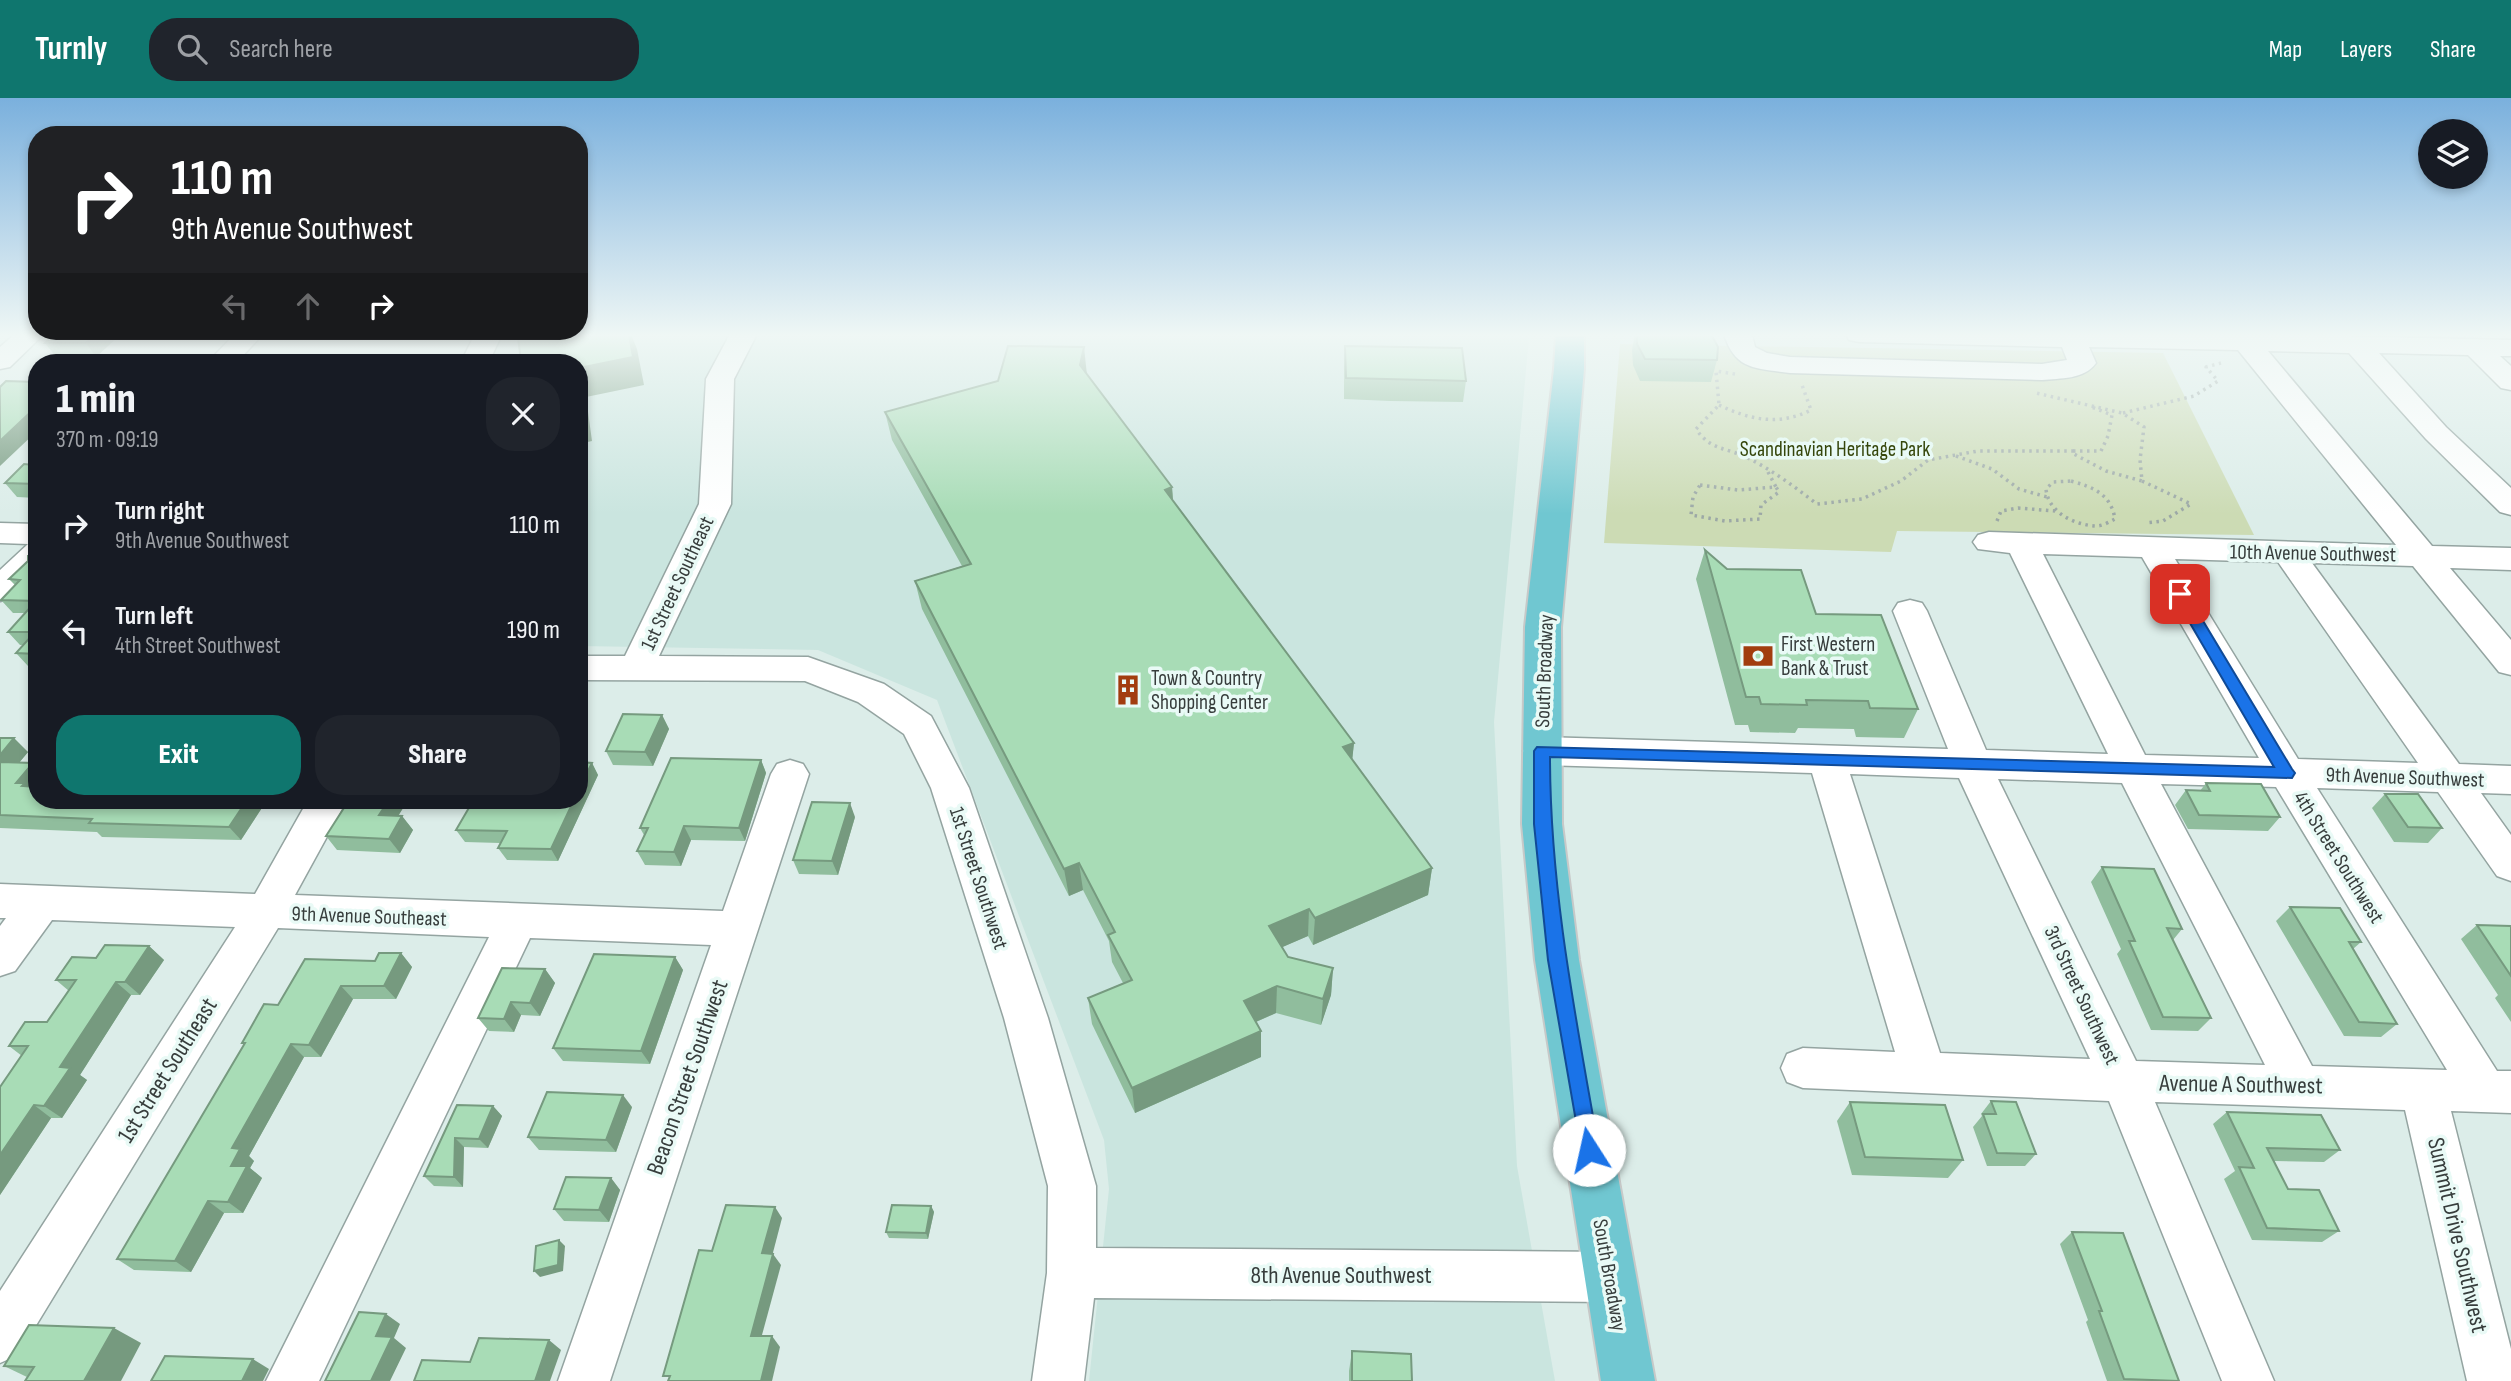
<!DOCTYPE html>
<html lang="en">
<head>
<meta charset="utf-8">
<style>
  :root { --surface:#171b24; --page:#20242c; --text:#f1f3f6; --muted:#9ea1a6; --accent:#0f766e }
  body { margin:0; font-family:"Sofia Sans Condensed",sans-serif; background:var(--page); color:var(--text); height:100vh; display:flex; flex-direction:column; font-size:26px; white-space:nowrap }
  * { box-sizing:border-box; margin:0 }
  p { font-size:23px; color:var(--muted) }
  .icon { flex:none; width:38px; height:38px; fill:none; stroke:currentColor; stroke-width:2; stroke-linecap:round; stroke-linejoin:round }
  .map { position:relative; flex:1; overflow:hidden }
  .drawer { position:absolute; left:28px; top:256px; width:560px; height:455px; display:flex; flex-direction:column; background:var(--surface); border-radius:28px; box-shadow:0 4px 10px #0003 }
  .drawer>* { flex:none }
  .guide { position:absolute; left:28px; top:28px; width:560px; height:214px; border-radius:28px; box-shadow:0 4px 10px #0003; background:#202124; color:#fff; overflow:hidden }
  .buttons { position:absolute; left:2418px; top:21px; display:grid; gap:14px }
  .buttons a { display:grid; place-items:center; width:70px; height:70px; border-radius:50%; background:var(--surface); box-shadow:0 4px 10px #0003; font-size:35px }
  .pin { position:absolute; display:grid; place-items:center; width:60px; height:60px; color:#fff; margin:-30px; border-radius:14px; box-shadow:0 4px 10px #0006 }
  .me { position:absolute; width:77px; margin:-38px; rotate:350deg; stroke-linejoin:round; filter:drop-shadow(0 0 5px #0008) }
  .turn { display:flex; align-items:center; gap:24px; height:147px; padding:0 28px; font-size:32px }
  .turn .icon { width:91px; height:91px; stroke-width:2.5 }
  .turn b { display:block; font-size:49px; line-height:60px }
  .lanes { display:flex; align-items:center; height:66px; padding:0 28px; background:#0003; justify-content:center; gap:35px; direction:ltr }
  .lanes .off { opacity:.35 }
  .round { display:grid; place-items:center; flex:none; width:74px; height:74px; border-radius:28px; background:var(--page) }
  .summary { display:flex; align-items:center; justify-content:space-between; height:119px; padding:0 28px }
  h1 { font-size:42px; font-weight:800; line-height:52px }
  .cta { display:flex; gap:14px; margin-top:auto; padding:14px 28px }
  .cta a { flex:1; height:80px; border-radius:28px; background:var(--accent); color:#fff; font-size:28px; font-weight:800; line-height:80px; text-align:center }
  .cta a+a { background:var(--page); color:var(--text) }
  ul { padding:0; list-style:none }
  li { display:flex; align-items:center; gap:21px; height:105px; padding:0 28px }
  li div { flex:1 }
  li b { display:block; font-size:26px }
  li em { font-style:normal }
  header { display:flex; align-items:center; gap:42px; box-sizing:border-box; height:98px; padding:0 35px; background:var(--accent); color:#fff }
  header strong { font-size:33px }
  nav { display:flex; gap:38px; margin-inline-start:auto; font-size:24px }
  .search { width:490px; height:63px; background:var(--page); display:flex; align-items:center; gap:18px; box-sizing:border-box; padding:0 24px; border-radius:28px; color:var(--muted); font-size:26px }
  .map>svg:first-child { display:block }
</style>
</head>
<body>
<header>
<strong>Turnly</strong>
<div class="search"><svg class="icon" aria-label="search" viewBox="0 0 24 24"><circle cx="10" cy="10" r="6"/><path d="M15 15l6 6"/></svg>Search here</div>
<nav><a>Map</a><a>Layers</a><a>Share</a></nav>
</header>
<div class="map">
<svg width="2511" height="1283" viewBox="0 0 2511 1283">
  <rect width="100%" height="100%" fill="#dcede9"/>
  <path fill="#cae5df" d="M503 236H1369L1529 239 1494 624 1517 1068 1555 1283H1089L1109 1091 1104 1042 937 602 818 552 579 548V264H489Z"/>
  <path fill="#ccdbb4" d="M1620 246 2163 255 2254 437 1897 433 1891 454 1604 445Z"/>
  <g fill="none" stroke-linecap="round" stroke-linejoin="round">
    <g stroke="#94a4a1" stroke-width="3">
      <g id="minor">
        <path d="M15 236H44L10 269 0 271V249Z"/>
        <path d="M235 236H263L237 264H208Z"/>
        <path d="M475 236H502L489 264H461Z"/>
        <path d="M730 236H757L734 281 731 406 659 558 808 559 884 586 931 618 969 690 1048 920 1096 1088V1150L1610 1154 1628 1161 1635 1179 1628 1197 1610 1204 1094 1200 1084 1283H1032L1047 1175 1048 1088 1004 920 931 690 904 636 858 604 805 583 579 582V558H625L699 406 706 281Z"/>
        <path d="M1724 236H1752L1755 249 1767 255 1790 259 2042 266 2067 262 2062 249 1859 244 1849 242 1846 236H2253L2511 242V258H2500L2511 268V292L2501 290 2468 257 2379 255 2446 329 2511 390V417L2500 414 2426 341 2349 255 2268 253 2432 448 2511 450V472L2450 470 2511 542V577L2499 574 2413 468 2312 465 2459 666 2511 668V696L2481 695 2511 737V783L2497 778 2438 694 2317 690 2497 973H2511V1015L2451 1013 2511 1251V1283H2467L2405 1012 2155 1004 2274 1283H2222L2109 1003 1803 990 1787 984 1781 970 1787 956 1803 950 1895 954 1812 675 1542 667 1529 663 1523 653 1529 643 1542 639 1948 651 1893 513 1898 505 1910 502 1922 505 1927 513 1986 652 2108 656 2010 455 1978 451 1973 444 1978 437 1989 434 2396 447 2238 252 2089 249 2096 265C2084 282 2060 280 2042 282L1790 275C1757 270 1735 273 1724 236ZM2043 456 2142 459 2259 660 2145 657ZM2175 461 2278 464 2418 665 2298 661ZM1850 676 1959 680 2090 961 1940 955ZM1998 681 2122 685 2265 967 2136 963ZM2161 686 2276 689 2447 972 2312 968Z"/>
        <path d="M0 425 37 426V474L12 500 0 503V472L28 446 0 445Z"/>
        <path d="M790 662 803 666 809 676 610 1283H558L711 847 530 840 319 1283H266L489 839 278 830 18 1257 0 1265V1193L235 829 52 822 15 873 0 878V828L6 820H0V786L255 796 308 702H347L295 797 723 813 771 676 777 666Z"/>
      </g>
    </g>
    <g stroke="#c7c9c8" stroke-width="4">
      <path id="major" d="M1556 236H1584V271L1561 529 1562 726 1579 862 1655 1283H1601L1535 862 1522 726 1525 529 1554 271Z"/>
    </g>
    <g stroke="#9ca8a6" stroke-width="3.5" stroke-dasharray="2.5 4.5" stroke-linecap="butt">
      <path d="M1735 276 1716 273 1719 307 1696 331C1711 353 1726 349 1748 360 1772 372 1795 389 1817 406L1862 401 1901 383 1928 362 1978 353H2073L2072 355 2106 373 2142 383 2140 362 2144 329 2122 315 2036 295"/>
      <path d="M1719 307C1750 322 1779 328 1811 312L1802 287"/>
      <path d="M2123 315 2194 298 2218 283 2206 269 2221 265"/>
      <path d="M2073 353H2101L2108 338 2112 317 2089 308"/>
      <path d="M1956 358 1992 371 2019 391 2047 399"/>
      <path d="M1768 374 1776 389"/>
      <path d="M2071 383C2093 389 2111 396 2115 421 2109 424 2101 429 2094 428 2073 426 2048 414 2046 391L2053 384Z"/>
      <path d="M2142 383 2191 406 2163 423 2146 425"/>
      <path d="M1700 387 1738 392 1776 389 1779 394 1761 407 1760 421 1725 423 1691 417 1693 399Z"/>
      <path d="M1997 423 2001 413 2018 410 2055 413"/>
    </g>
    <use href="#minor" fill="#fff" fill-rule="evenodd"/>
    <use href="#major" fill="#70c7d1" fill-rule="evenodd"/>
  </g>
  <g fill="#90bd9d">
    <path d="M55 236H121L96 259H56L45 245Z"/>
    <path d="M1635 236H1711L1717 262 1711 284 1640 283 1633 267 1632 252Z"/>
    <path d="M1345 248 1466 283 1463 304 1390 303 1344 301V269Z"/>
    <path d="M1086 275 1172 389 1173 403 1354 645 1352 662 1432 770 1428 797 1313 847 1308 838 1282 849 1288 859 1333 870 1331 897 1321 927 1276 915 1256 924 1261 933V959L1135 1015 1092 926 1088 900 1123 885 1112 864 1109 843 1083 792 1069 798 922 511 915 483 962 468 892 342 885 314Z"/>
    <path d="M37 364V400L17 399 5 385Z"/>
    <path d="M1705 452 1727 471 1816 516 1918 611 1904 640 1856 639 1854 631 1798 630 1795 635 1750 634 1748 627H1735L1696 481Z"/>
    <path d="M37 454V569L28 568 16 555 24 547H20L8 534 25 515H13L1 502 15 487 9 481Z"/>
    <path d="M662 617 669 631 653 668 613 667 606 653Z"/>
    <path d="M0 640 28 654 19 665H33L37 669V702H267L241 742 102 739 97 734 0 730Z"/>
    <path d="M761 662 766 675 745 743 691 742 681 768 645 767 637 753 644 737 640 730Z"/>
    <path d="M592 665 598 677 558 763 507 762 498 750 500 745 465 744 456 732 488 708Z"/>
    <path d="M2206 685 2280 719 2268 733 2188 731 2175 707 2186 692 2200 693Z"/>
    <path d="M2385 696 2442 730 2428 745 2394 744 2372 710Z"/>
    <path d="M408 702 398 718H402L413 732 400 755 337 752 326 738Z"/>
    <path d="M855 719 838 777 799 776 793 762Z"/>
    <path d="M2102 769 2182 831 2173 842 2211 920 2198 933 2151 932 2117 856 2121 851 2091 784Z"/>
    <path d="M2290 809 2361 844 2353 851 2397 926 2381 939 2344 938 2276 823Z"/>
    <path d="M2477 827 2511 828V924L2495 900 2498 897 2461 841Z"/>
    <path d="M149 848 164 862 140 897H131L80 977 87 982 62 1020H51L0 1097 22 958 9 948 47 924 69 893 56 882 96 860Z"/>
    <path d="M401 855 412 869 396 901H353L321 959H304L249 1058 254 1063 250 1070 262 1080 243 1115H224L191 1174 134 1172 117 1161 244 947 242 945 278 907 375 863Z"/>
    <path d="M675 859 683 872 650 966 563 963 553 950Z"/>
    <path d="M545 871 555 885 540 918 521 917 514 934 489 933 478 920Z"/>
    <path d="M1991 1003 2036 1056 2025 1068H1987L1973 1029 1982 1018 1981 1016Z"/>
    <path d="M1850 1004 1963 1062 1948 1080 1852 1077 1837 1023Z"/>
    <path d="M457 1007 493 1008 502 1018 488 1050 464 1049 463 1089 434 1088 424 1078Z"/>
    <path d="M632 1009 616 1054 539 1052 528 1039Z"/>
    <path d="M2227 1014 2340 1052 2324 1064 2274 1063 2288 1091 2339 1133 2322 1144 2252 1142 2224 1081 2235 1073 2213 1026Z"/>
    <path d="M611 1080 620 1092 609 1124 564 1123 554 1111Z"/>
    <path d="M931 1108 934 1114 928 1141 889 1140 886 1134Z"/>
    <path d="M2072 1134 2179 1283H2107L2086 1224 2088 1222 2060 1146Z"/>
    <path d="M141 1245 27 1279 4 1268Z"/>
    <path d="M1352 1253 1412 1283H1349V1273Z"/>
  </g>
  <g fill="#769a7f">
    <path d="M96 236H121L96 259 86 245Z"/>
    <path d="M629 236H631L637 251 644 287 586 299 592 343 579 346V270Z"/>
    <path d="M1084 249 1087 277 1080 267Z"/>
    <path d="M37 308V333L0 368V343Z"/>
    <path d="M1172 389 1174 418 1165 392Z"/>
    <path d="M662 617 669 631 653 668 645 654Z"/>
    <path d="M14 640 28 654 8 678 0 670V657Z"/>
    <path d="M1354 645 1351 673 1343 649Z"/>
    <path d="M761 662 766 675 745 743 739 730Z"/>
    <path d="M33 665 37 669V690L31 697 16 685Z"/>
    <path d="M592 665 598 677 558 763 551 751 574 702H579V691Z"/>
    <path d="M247 702H267L241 742 229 729Z"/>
    <path d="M389 702H408L390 731 379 717Z"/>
    <path d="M850 705 855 719 838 777 832 763Z"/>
    <path d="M402 718 413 732 400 755 389 741Z"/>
    <path d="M684 728 691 742 681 768 674 754Z"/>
    <path d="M1079 765 1083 792 1069 798 1064 771Z"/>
    <path d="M1432 770 1428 797 1313 847 1315 820Z"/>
    <path d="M1309 811 1308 838 1269 855V828Z"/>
    <path d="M149 848 164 862 140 897 125 884Z"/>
    <path d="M401 855 412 869 396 901 384 888Z"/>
    <path d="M675 859 683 872 650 966 641 953Z"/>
    <path d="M1333 870 1331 897 1321 927 1323 901Z"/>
    <path d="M545 871 555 885 540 918 530 905Z"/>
    <path d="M116 884 131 897 80 977 87 982 62 1020 44 1008 60 969Z"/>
    <path d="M341 888 353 901 321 959 309 947Z"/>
    <path d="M1277 888 1276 915 1244 929V903Z"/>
    <path d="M511 904 521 917 514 934 504 921Z"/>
    <path d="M1261 933V959L1135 1015 1132 990Z"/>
    <path d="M291 946 304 959 249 1058 254 1063 250 1070 262 1080 243 1115 228 1104 232 1050Z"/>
    <path d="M623 997 632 1009 616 1054 606 1042Z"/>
    <path d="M34 1007 51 1020 0 1097V1057Z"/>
    <path d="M493 1008 502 1018 488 1050 479 1041Z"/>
    <path d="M455 1040 464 1049 463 1089 454 1079Z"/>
    <path d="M611 1080 620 1092 609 1124 599 1112Z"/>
    <path d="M208 1103 224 1115 191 1174 175 1163Z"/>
    <path d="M931 1108 934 1114 928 1141 926 1135Z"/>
    <path d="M775 1109 782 1120 770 1166 762 1155Z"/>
    <path d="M559 1142 565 1148 563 1173 540 1179 534 1173Z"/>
    <path d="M773 1156 781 1167 759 1248 751 1238Z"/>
    <path d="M386 1216 400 1226 394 1240 406 1250 390 1283H371L376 1238Z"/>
    <path d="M114 1230 141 1245 121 1283H84Z"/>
    <path d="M772 1238 780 1249 772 1283H761Z"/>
    <path d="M549 1242 561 1252 550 1283H535Z"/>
    <path d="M253 1261 269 1271 263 1283H242Z"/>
  </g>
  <g fill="#a8dcb6" stroke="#769a7f" stroke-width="2">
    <path d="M55 236H96L86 245H45Z"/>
    <path d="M532 236H553L554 238 563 236H629L633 259 579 270V264H521L518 239Z"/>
    <path d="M1637 236H1711L1718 249 1717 262 1645 261 1637 246Z"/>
    <path d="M1008 248 1084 249 1080 267 1172 389 1165 392 1354 645 1343 649 1432 770 1315 820 1309 811 1269 828 1288 859 1333 870 1323 901 1277 888 1244 903 1261 933 1132 990 1088 900 1132 882 1108 837 1115 834 1079 765 1064 771 915 483 971 466 885 314 998 283Z"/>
    <path d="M1345 248 1462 250 1466 283 1346 280Z"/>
    <path d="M6 283 37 284V291L33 295H37V308L0 343V289Z"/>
    <path d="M37 364V386L5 385 24 366 34 367Z"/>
    <path d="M1705 452 1727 471 1801 472 1816 516 1881 517 1918 611 1870 610 1868 603 1806 602 1807 607 1761 606 1759 599H1746Z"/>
    <path d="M37 454V556L16 555 35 534H8L36 503 1 502 20 482 9 481 28 463V458H33Z"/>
    <path d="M623 616 662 617 645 654 606 653Z"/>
    <path d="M0 640H14L0 657Z"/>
    <path d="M671 660 761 662 739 730 684 728 674 754 637 753 648 730H640Z"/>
    <path d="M0 664 33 665 16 685H25L22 688 37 689V702H247L229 729 89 725 92 721 0 717Z"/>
    <path d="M579 664 592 665 579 691Z"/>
    <path d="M2206 685 2261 686 2280 719 2199 717 2186 692 2210 693Z"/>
    <path d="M2385 696H2418L2442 730 2408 729Z"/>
    <path d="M349 702H389L379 717 402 718 389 741 326 738Z"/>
    <path d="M491 702H574L551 751 498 750 507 733 456 732 470 708H488Z"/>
    <path d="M812 704 850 705 832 763 793 762Z"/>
    <path d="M2102 769 2154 771 2182 831 2167 830 2211 920 2163 919 2129 843H2135Z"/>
    <path d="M2290 809 2340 810 2361 844H2349L2397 926 2359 924Z"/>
    <path d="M2477 827 2511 828V878Z"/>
    <path d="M105 847 149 848 125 884H116L60 969 70 970 44 1008 34 1007 0 1057V989L28 948H9L25 924H47L76 882H56L72 859 96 860Z"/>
    <path d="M379 855H401L384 888H341L309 947 291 946 232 1050 240 1051 231 1068H247L228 1104 208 1103 175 1163 117 1161 245 945H242L264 906 278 907 305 861 375 863Z"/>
    <path d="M594 856 675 859 641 953 553 950Z"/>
    <path d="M502 870 545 871 530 905 511 904 504 921 478 920Z"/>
    <path d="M547 994 623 997 606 1042 528 1039Z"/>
    <path d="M1991 1003 2016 1004 2036 1056 1997 1055 1983 1016H1996Z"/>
    <path d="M1850 1004 1945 1007 1963 1062 1865 1059Z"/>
    <path d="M457 1007 493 1008 479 1041 455 1040 454 1079 424 1078Z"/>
    <path d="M2227 1014 2321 1017 2340 1052 2267 1050 2288 1091 2319 1092 2339 1133 2267 1130 2239 1069 2254 1070Z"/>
    <path d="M566 1079 611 1080 599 1112 554 1111Z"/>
    <path d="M726 1107 775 1109 762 1155 773 1156 751 1238H772L761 1283H668L670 1278H663L699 1152 712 1153Z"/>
    <path d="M892 1107 931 1108 926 1135 886 1134Z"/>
    <path d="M2072 1134 2123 1135 2179 1283 2124 1281 2099 1213H2102Z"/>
    <path d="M559 1142 558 1167 534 1173 536 1148Z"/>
    <path d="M359 1214 386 1216 376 1238 392 1239 371 1283H325Z"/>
    <path d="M29 1227 114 1230 84 1283H25L34 1269 4 1268Z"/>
    <path d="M479 1240 549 1242 535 1283H414L422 1262 470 1264Z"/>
    <path d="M1352 1253 1411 1256 1412 1283H1352Z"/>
    <path d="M165 1258 253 1261 242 1283H151Z"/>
  </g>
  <linearGradient id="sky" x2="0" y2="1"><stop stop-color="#7ab0dd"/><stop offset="0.57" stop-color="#eff7f5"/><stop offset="1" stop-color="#eff7f5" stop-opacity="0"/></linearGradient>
  <rect width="2511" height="416" fill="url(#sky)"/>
  <path fill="#1a73e8" stroke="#114b97" stroke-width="2" d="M2180 492 2185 493 2292 671 2295 675 2292 680 1550 659C1550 792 1576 921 1599 1052L1596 1058 1589 1061 1582 1058 1548 862 1534 726V653L1537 649 2274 669 2173 496Z"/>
  <defs>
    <g id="bank-bare" transform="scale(2.415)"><path d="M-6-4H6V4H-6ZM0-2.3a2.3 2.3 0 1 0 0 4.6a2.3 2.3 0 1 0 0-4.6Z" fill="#a23d0f" stroke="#e9faf6" stroke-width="2.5" paint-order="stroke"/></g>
    <g id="building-bare" transform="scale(2.415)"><path d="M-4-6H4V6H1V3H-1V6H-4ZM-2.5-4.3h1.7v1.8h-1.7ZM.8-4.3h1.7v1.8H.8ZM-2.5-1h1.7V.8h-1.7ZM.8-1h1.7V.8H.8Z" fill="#a23d0f" stroke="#e9faf6" stroke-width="2.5" paint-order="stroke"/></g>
  </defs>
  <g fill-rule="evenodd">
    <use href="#bank-bare" x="1758" y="558"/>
    <use href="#building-bare" x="1128" y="592"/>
  </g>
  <g text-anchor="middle" stroke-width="7" stroke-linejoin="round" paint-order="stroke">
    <g font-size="21" fill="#35460b" stroke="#e9faf6">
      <text x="1835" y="358">Scandinavian Heritage Park</text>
    </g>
    <g font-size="21" fill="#373d3c" stroke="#e9faf6">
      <text transform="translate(2313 455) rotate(1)" y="7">10th Avenue Southwest</text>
      <text transform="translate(677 485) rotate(-65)" y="7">1st Street Southeast</text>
      <text transform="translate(1544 573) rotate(-88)" y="7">South Broadway</text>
      <text transform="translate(2405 679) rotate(2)" y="7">9th Avenue Southwest</text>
      <text transform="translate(2339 759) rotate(58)" y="7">4th Street Southwest</text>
      <text transform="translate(979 780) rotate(72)" y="7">1st Street Southwest</text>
      <text transform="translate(369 818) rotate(2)" y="7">9th Avenue Southeast</text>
      <text transform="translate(2082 897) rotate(65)" y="7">3rd Street Southwest</text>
      <text transform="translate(1610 1177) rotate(80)" y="7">South Broadway</text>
    </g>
    <g font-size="21" fill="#373d3c" stroke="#e9faf6" text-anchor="start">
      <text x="1781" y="553">First Western<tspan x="1781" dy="24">Bank &amp; Trust</tspan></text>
      <text x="1151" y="587">Town &amp; Country<tspan x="1151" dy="24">Shopping Center</tspan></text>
    </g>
    <g font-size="24" fill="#373d3c" stroke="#e9faf6">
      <text transform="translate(167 972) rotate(-58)" y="8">1st Street Southeast</text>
      <text transform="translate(687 979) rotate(-71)" y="8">Beacon Street Southwest</text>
      <text transform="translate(2241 986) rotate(1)" y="8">Avenue A Southwest</text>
      <text transform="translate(2458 1137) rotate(77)" y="8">Summit Drive Southwest</text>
      <text x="1341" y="1185">8th Avenue Southwest</text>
    </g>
  </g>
</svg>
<div class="buttons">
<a><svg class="icon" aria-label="layers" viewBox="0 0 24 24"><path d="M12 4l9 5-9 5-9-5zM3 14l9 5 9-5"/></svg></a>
</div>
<div class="pin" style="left:2180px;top:496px;background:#d93025"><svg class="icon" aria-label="arrive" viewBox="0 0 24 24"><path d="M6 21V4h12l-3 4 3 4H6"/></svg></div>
<svg class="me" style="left:1589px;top:1052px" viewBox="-20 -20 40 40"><circle r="19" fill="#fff"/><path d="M0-13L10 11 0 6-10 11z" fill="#1a73e8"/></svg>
<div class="guide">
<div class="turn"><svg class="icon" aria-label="right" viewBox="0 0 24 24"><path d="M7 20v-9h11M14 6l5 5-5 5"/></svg><div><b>110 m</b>9th Avenue Southwest</div></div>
<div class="lanes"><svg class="icon off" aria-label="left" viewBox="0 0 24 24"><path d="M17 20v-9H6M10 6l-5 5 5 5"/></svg><svg class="icon off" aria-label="ahead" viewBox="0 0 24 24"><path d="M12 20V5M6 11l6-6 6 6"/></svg><svg class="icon" aria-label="right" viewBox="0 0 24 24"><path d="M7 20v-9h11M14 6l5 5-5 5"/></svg></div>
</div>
<section class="drawer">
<div class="summary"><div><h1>1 min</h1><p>370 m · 09:19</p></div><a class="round"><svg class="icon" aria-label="close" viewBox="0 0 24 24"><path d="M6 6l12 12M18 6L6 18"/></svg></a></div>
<ul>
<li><svg class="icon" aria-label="right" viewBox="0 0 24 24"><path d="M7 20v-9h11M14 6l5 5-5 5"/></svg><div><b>Turn right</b><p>9th Avenue Southwest</p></div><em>110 m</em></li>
<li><svg class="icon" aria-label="left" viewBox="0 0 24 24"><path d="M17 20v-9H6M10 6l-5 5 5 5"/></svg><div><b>Turn left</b><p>4th Street Southwest</p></div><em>190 m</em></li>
</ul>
<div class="cta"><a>Exit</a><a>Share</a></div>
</section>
</div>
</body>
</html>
